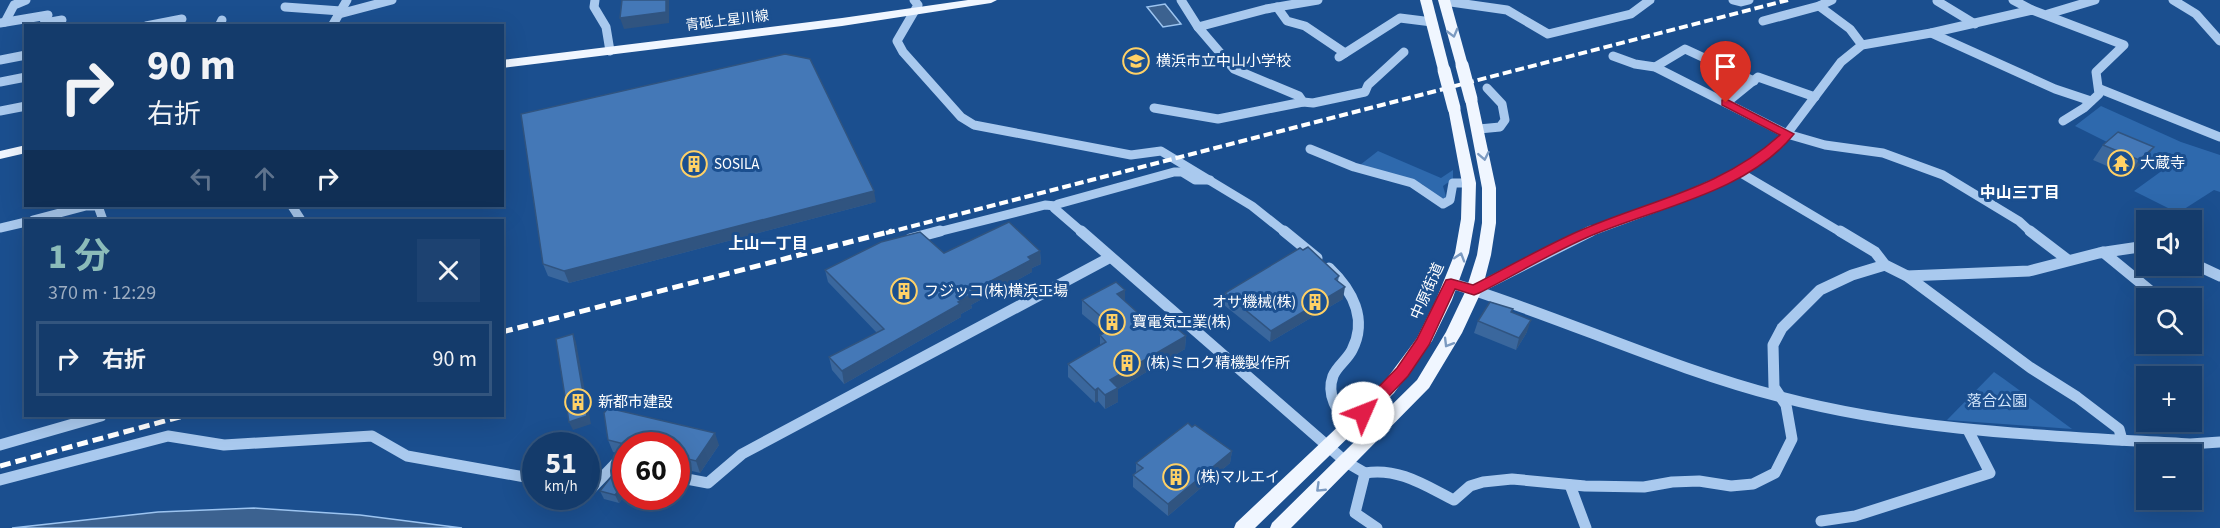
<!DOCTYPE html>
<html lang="ja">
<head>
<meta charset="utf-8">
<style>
  :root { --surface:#143b6b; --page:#1d4271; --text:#f1f3f6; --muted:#9dadc1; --line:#33557e; --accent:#8bbbb9 }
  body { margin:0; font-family:"Source Sans 3","Noto Sans JP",sans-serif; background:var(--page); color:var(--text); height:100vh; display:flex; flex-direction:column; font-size:22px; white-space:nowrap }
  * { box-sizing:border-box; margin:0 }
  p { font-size:20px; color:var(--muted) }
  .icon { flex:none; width:33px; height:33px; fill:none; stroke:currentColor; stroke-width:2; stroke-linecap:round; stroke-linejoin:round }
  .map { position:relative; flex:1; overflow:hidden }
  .drawer { position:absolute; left:24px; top:219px; width:480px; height:198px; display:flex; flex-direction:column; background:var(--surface); border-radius:0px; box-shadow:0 6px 24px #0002,0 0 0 2px var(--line) }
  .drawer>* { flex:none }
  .guide { position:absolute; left:24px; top:24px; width:480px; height:183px; border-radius:0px; box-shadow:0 6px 24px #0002,0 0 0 2px var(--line); background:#143b6b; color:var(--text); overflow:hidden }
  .fabs { position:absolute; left:2136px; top:210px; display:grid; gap:12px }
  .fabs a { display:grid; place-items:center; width:66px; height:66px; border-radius:0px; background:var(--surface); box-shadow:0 6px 24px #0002,0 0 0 2px var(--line); font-size:30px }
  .speed { position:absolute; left:522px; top:432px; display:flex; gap:12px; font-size:30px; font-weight:700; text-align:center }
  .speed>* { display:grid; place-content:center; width:78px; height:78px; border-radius:50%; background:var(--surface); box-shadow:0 6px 24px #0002,0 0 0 2px var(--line); line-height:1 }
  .speed small { font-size:15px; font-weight:400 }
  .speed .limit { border:9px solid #d22; background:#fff; color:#111 }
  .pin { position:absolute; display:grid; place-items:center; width:51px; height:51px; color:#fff; margin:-62px -26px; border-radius:50% 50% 50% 0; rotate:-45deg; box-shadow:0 0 6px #0007 }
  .pin .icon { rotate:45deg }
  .me { position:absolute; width:66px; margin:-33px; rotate:46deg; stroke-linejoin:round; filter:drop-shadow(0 0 4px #0008) }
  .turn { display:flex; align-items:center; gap:21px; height:126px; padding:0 24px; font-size:27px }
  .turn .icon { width:78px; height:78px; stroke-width:2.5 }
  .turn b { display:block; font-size:42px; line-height:51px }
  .lanes { display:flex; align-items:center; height:57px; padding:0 24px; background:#0003; justify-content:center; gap:30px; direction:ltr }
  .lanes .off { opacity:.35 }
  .round { display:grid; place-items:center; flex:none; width:63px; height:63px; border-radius:0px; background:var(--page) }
  .summary { display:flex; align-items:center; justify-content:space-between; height:102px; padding:0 24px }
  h1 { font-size:36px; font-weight:700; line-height:45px; color:var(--accent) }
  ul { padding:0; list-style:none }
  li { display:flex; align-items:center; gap:18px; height:75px; margin:0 12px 9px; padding:0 12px; border:3px solid var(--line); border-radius:0px }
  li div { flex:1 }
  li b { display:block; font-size:22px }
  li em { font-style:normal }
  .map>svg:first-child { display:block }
</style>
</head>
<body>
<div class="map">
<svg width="2220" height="528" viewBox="0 0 2220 528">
  <rect width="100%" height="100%" fill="#1b4f8f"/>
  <g fill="#2e69ad">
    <path d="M2101 106 2181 142 2220 155V192L2214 190 2178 213 2134 191 2163 170 2075 126Z"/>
    <path d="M1378 151 1441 178 1453 170V179L1443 186 1446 197 1442 200 1422 184 1360 165Z"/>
    <path d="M1994 372 2004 379 2072 429 1947 420Z"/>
  </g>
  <g fill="#3c6290" stroke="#9cc4f0" stroke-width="1.5">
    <path d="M1165 4 1181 24 1163 27 1147 7Z"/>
    <path d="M254 508 360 515 462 528H12L158 512Z"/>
  </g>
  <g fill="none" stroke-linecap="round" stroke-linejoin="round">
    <g stroke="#a9c9ee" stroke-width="9">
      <path d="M595 0 594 7 606 27 610 51"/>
      <path d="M914 0 918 5 897 41 903 52 961 117 974 125 1131 155 1161 151 1252 206 1286 233"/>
      <path d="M1181 0 1198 27"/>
      <path d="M1733 0 1741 2 1749 0"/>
      <path d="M1832 0 1819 6 1850 29 1862 45"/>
      <path d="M2013 0 2032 10"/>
      <path d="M2173 0 2196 14 2220 41"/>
      <path d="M1444 1 1507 10 1548 34 1631 14 1650 0"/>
      <path d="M1937 1 1975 24"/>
      <path d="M285 7 341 11"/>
      <path d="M1277 7 1287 21 1305 26 1345 53"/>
      <path d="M339 14 392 0"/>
      <path d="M2048 14 2095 0"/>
      <path d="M1763 21 1819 6"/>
      <path d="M5 22 14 5 26 0"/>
      <path d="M0 23 48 15 43 26"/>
      <path d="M45 23 62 20"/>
      <path d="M146 26 182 19"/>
      <path d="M219 26 222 20"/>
      <path d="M332 26 347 0"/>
      <path d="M1931 33 2055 89 2091 101"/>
      <path d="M1613 56 1635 64 1655 67 1787 134 1825 145 1883 153 1943 175 2019 221 2032 233"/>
      <path d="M1339 57 1400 18 1432 22"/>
      <path d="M0 60 26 55"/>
      <path d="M1655 67 1685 49 1754 81"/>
      <path d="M0 82 26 77"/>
      <path d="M2100 89 2220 137"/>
      <path d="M1303 102 1313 103 1365 92 1368 85 1404 52"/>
      <path d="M1726 103 1758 77 1815 97"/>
      <path d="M1154 108 1218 119 1303 102 1299 96 1234 69 1198 27 1266 9 1318 0"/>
      <path d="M0 111 26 106"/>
      <path d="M1479 129 1500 127 1505 120 1502 104 1487 88"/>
      <path d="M1310 149 1354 167 1412 183 1443 204 1450 200 1453 183H1469"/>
      <path d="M1739 172 1842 233"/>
      <path d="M292 206 301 220"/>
      <path d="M33 220 86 206H98L103 220"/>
      <path d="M0 228 26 222"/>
      <path d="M934 233 1045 205 1056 206"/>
      <path d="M1083 233 1054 208 1058 204 1174 172H1182L1195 180H1210"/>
      <path d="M1587 233 1679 199 1739 172 1780 143 1841 62 1862 45 1931 33 2032 10 2124 45 2096 72 2099 94 2084 108 2063 121"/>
    </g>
    <g stroke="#a9c9ee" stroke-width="11">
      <path d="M1081 231 1346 462 1365 473C1398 467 1426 486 1454 500L1470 486 1483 482 1512 479 1585 486 1644 487 1672 482 1699 481 1731 486 1753 484 1775 473 1792 439 1786 405 1774 387 1773 345 1782 328 1820 290 1852 275 1885 265"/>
      <path d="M1284 231 1317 258"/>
      <path d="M1840 231 1875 252 1885 265 1907 276 2031 368 2077 397 2119 429 2122 440"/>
      <path d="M2030 231 2068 260"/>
      <path d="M910 239 940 231"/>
      <path d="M2103 252 2159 298"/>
      <path d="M2192 263 2220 276"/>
      <path d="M1329 268C1352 290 1368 319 1352 350 1347 360 1337 366 1333 376 1326 395 1337 413 1351 425"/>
      <path d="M1907 276 2029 271 2099 253 2146 246"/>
      <path d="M1451 283C1562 317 1668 368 1781 397 1914 432 2053 436 2190 444L2220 442"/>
      <path d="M1474 290 1591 231"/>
      <path d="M0 445 101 416"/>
      <path d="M1365 473 1355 513 1377 528"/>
      <path d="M676 477 708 483 742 454 1109 258"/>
      <path d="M0 480 168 436 224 445 372 436 407 456 536 479"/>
      <path d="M1570 485 1586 528"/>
      <path d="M586 488 591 489 616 463 626 465"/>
      <path d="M1821 521 1855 516 1990 473 1968 430"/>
    </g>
    <g fill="#f0f6ff" fill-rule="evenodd">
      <path d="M968 0H997L991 3 842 26 502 68V60L842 18Z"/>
      <path d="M1420 0H1432L1450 70 1448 73H1440L1438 70Z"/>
      <path d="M1438 0H1450L1468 65 1466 68H1458L1456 65Z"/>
      <path d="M1471 95 1477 99 1496 188V223L1491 255 1482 290 1462 333 1429 388 1291 528H1270L1272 523 1417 380 1446 332 1466 290 1477 255 1482 223V188L1465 99Z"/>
      <path d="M1454 104 1460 108 1476 183 1475 219 1469 253 1452 300 1432 341 1394 393 1255 528H1234L1236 523 1382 385 1417 338 1436 300 1455 253 1461 219 1462 183 1448 108Z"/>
      <path d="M26 145V153L0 159V151Z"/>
    </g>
    <path stroke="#fff" stroke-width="4" stroke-dasharray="9 4" stroke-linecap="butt" d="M886 233 1788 0"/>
    <g stroke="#fff" stroke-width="5" stroke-dasharray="11 5" stroke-linecap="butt">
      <path d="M502 332 892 231"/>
      <path d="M0 466 183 416"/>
    </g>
    <g stroke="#f0f6ff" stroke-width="13">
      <path d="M1462 65 1471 99"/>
      <path d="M1444 70 1454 108"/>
    </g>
  </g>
  <g fill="#3a679d">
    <path d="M2103 145 2154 147 2143 162 2128 175 2093 160Z"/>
    <path d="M876 202 569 283 548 276 543 264Z"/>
    <path d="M1040 251 1041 264 1032 268V272L971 305 972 308 961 314V317L844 384 832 370 829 357 877 333 828 282 825 270 944 253Z"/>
    <path d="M1339 276 1338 281 1343 299 1270 342 1224 305 1225 293Z"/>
    <path d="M1082 300 1125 301 1146 320 1186 336 1185 349 1118 389V402L1105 409 1098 401 1095 403 1068 377V364L1100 345V335L1105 333 1082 314Z"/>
    <path d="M1512 312 1527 332 1516 350 1474 333 1478 321Z"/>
    <path d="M608 440 719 445 700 473 676 467V446H626V455L613 452Z"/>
    <path d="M1232 451 1230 463 1168 516 1133 487V475L1136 472V463Z"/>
    <path d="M626 470V494L619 503 604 499 600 491Z"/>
  </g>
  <g fill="#305480">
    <path d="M666 0H669V23L624 29 620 18Z"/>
    <path d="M2154 147 2143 162 2128 175 2139 160Z"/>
    <path d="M874 191 876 202 569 283 564 271Z"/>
    <path d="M1040 251 1041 264 1032 268V272L971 305 972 308 961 314V317L844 384 842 371 958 302 968 293 1028 257Z"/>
    <path d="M1345 287 1343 299 1270 342 1271 331Z"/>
    <path d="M1125 290V303L1117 294Z"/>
    <path d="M1531 320 1527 332 1516 350 1519 338Z"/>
    <path d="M573 334 576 342 591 424 573 430 569 422Z"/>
    <path d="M1186 336 1185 349 1118 389V402L1105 409V395L1110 380Z"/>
    <path d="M1098 388V401L1095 403V390Z"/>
    <path d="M715 433 719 445 700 473 696 461Z"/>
    <path d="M1232 451 1230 463 1168 516V504Z"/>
    <path d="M626 481V494L619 503 615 495Z"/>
  </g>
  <g fill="#4478b7" stroke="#305480" stroke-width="1.5">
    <path d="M622 0H666V12L620 18Z"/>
    <path d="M785 54 810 59 874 191 564 271 543 264 521 114Z"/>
    <path d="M2118 132 2154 147 2139 160 2103 145Z"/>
    <path d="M1009 222 1040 251 1028 257 1031 260 968 293 970 295 958 302 960 304 842 371 829 357 884 329 825 270 881 242 920 232 944 253Z"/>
    <path d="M1308 247 1339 276 1335 279 1345 287 1271 331 1225 293 1300 248 1303 250Z"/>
    <path d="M1116 282 1125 290 1117 294 1146 320 1158 313 1186 336 1110 380 1118 388 1105 395 1098 388 1095 390 1068 364 1106 342 1100 335 1114 328 1082 300Z"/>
    <path d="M1490 302 1513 309 1511 312 1531 320 1519 338 1478 321Z"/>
    <path d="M573 334 587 416 569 422 556 339Z"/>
    <path d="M608 408 715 433 696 461 676 456V446H632L608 440 604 413Z"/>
    <path d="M1188 423 1192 427 1195 425 1232 451 1168 504 1133 475 1143 468 1136 463Z"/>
    <path d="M618 468 626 470V481L615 495 600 491Z"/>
  </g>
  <defs><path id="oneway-chevron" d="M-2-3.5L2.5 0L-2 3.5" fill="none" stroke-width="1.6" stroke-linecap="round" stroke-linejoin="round" transform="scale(1.5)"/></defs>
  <g stroke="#7b9ac1">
    <use href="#oneway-chevron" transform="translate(1453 33) rotate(75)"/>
    <use href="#oneway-chevron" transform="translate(1484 156) rotate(79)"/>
    <use href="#oneway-chevron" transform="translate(1460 257) rotate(-73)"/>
    <use href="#oneway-chevron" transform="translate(1448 343) rotate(121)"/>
    <use href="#oneway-chevron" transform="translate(1320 488) rotate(136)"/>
  </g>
  <path fill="#e11d48" stroke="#92132f" stroke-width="1.5" d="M1726 99 1794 134C1747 193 1655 208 1588 237 1551 253 1515 275 1479 293L1474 295 1455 289 1429 345 1408 376 1369 417H1358L1356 413 1358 408 1397 368 1417 339 1446 280 1451 279 1473 285C1508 267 1543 247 1579 231 1650 200 1721 189 1780 135L1722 105V100Z"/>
  <defs>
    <g id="school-ring" transform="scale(1.35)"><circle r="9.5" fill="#1b4f8f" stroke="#ffd166" stroke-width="1.5"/><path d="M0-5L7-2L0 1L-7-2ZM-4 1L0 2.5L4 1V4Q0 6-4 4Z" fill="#ffd166"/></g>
    <g id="temple-ring" transform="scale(1.35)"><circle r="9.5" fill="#1b4f8f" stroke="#ffd166" stroke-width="1.5"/><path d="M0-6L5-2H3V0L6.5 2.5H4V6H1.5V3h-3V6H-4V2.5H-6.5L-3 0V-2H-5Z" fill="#ffd166"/></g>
    <g id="building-ring" transform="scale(1.35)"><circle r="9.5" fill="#1b4f8f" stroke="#ffd166" stroke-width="1.5"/><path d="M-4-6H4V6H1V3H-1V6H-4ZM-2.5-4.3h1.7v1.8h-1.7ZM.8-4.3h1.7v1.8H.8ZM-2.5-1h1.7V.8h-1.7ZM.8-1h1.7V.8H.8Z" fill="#ffd166"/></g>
  </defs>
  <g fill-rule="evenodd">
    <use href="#school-ring" x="1136" y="61"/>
    <use href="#temple-ring" x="2121" y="163"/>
    <use href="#building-ring" x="694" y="164"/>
    <use href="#building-ring" x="904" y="291"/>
    <use href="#building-ring" x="1315" y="302"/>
    <use href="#building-ring" x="1112" y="322"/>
    <use href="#building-ring" x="1127" y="363"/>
    <use href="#building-ring" x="578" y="402"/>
    <use href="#building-ring" x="1176" y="477"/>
  </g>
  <g text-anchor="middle" stroke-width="6" stroke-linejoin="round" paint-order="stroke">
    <g font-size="14" fill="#fff" stroke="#1b4f8f">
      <text transform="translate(727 20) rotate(-7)" y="5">青砥上星川線</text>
    </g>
    <g font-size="15" fill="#fff" stroke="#1b4f8f" text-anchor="start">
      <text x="1156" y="66">横浜市立中山小学校</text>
      <text x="2140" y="168">大蔵寺</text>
      <text x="714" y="169">SOSILA</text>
      <text x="924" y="296">フジッコ(株)横浜工場</text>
      <text x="1296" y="307" text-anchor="end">オサ機械(株)</text>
      <text x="1132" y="327">寶電気工業(株)</text>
      <text x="1146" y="368">(株)ミロク精機製作所</text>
      <text x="598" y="407">新都市建設</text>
      <text x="1196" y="482">(株)マルエイ</text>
    </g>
    <g font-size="15" fill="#fff" stroke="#1b4f8f">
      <text transform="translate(1427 291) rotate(-66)" y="5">中原街道</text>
    </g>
    <g font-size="15" fill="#cfe3fa" stroke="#1b4f8f">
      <text x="1997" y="406">落合公園</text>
    </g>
    <g font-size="16" font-weight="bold" fill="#fff" stroke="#1b4f8f">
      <text x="2020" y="198">中山三丁目</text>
      <text x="768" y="249">上山一丁目</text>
    </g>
  </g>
</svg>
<div class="fabs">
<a><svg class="icon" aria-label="sound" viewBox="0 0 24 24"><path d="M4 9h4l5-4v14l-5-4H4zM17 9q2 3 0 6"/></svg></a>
<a><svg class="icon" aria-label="search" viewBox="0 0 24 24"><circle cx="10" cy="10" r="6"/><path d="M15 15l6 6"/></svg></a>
<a>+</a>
<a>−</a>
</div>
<div class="speed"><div>51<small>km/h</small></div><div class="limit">60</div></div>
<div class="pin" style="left:1726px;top:103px;background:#d93025"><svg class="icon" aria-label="arrive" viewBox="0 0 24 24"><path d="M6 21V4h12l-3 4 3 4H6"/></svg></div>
<svg class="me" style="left:1363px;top:413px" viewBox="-20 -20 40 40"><circle r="19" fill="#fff"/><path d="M0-13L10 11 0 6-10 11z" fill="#e11d48"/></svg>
<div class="guide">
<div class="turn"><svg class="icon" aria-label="right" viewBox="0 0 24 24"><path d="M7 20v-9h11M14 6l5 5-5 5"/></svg><div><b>90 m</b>右折</div></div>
<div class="lanes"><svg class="icon off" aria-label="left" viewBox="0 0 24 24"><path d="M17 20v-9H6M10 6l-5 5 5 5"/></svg><svg class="icon off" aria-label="ahead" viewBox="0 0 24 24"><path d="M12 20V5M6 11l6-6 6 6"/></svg><svg class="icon" aria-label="right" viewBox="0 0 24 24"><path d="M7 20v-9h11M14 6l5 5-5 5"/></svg></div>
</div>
<section class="drawer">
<div class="summary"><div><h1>1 分</h1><p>370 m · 12:29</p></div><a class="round"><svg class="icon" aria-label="close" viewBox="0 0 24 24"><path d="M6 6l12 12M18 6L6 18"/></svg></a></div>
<ul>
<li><svg class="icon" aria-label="right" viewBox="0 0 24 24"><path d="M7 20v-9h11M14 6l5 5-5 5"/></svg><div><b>右折</b></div><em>90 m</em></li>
</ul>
</section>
</div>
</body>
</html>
